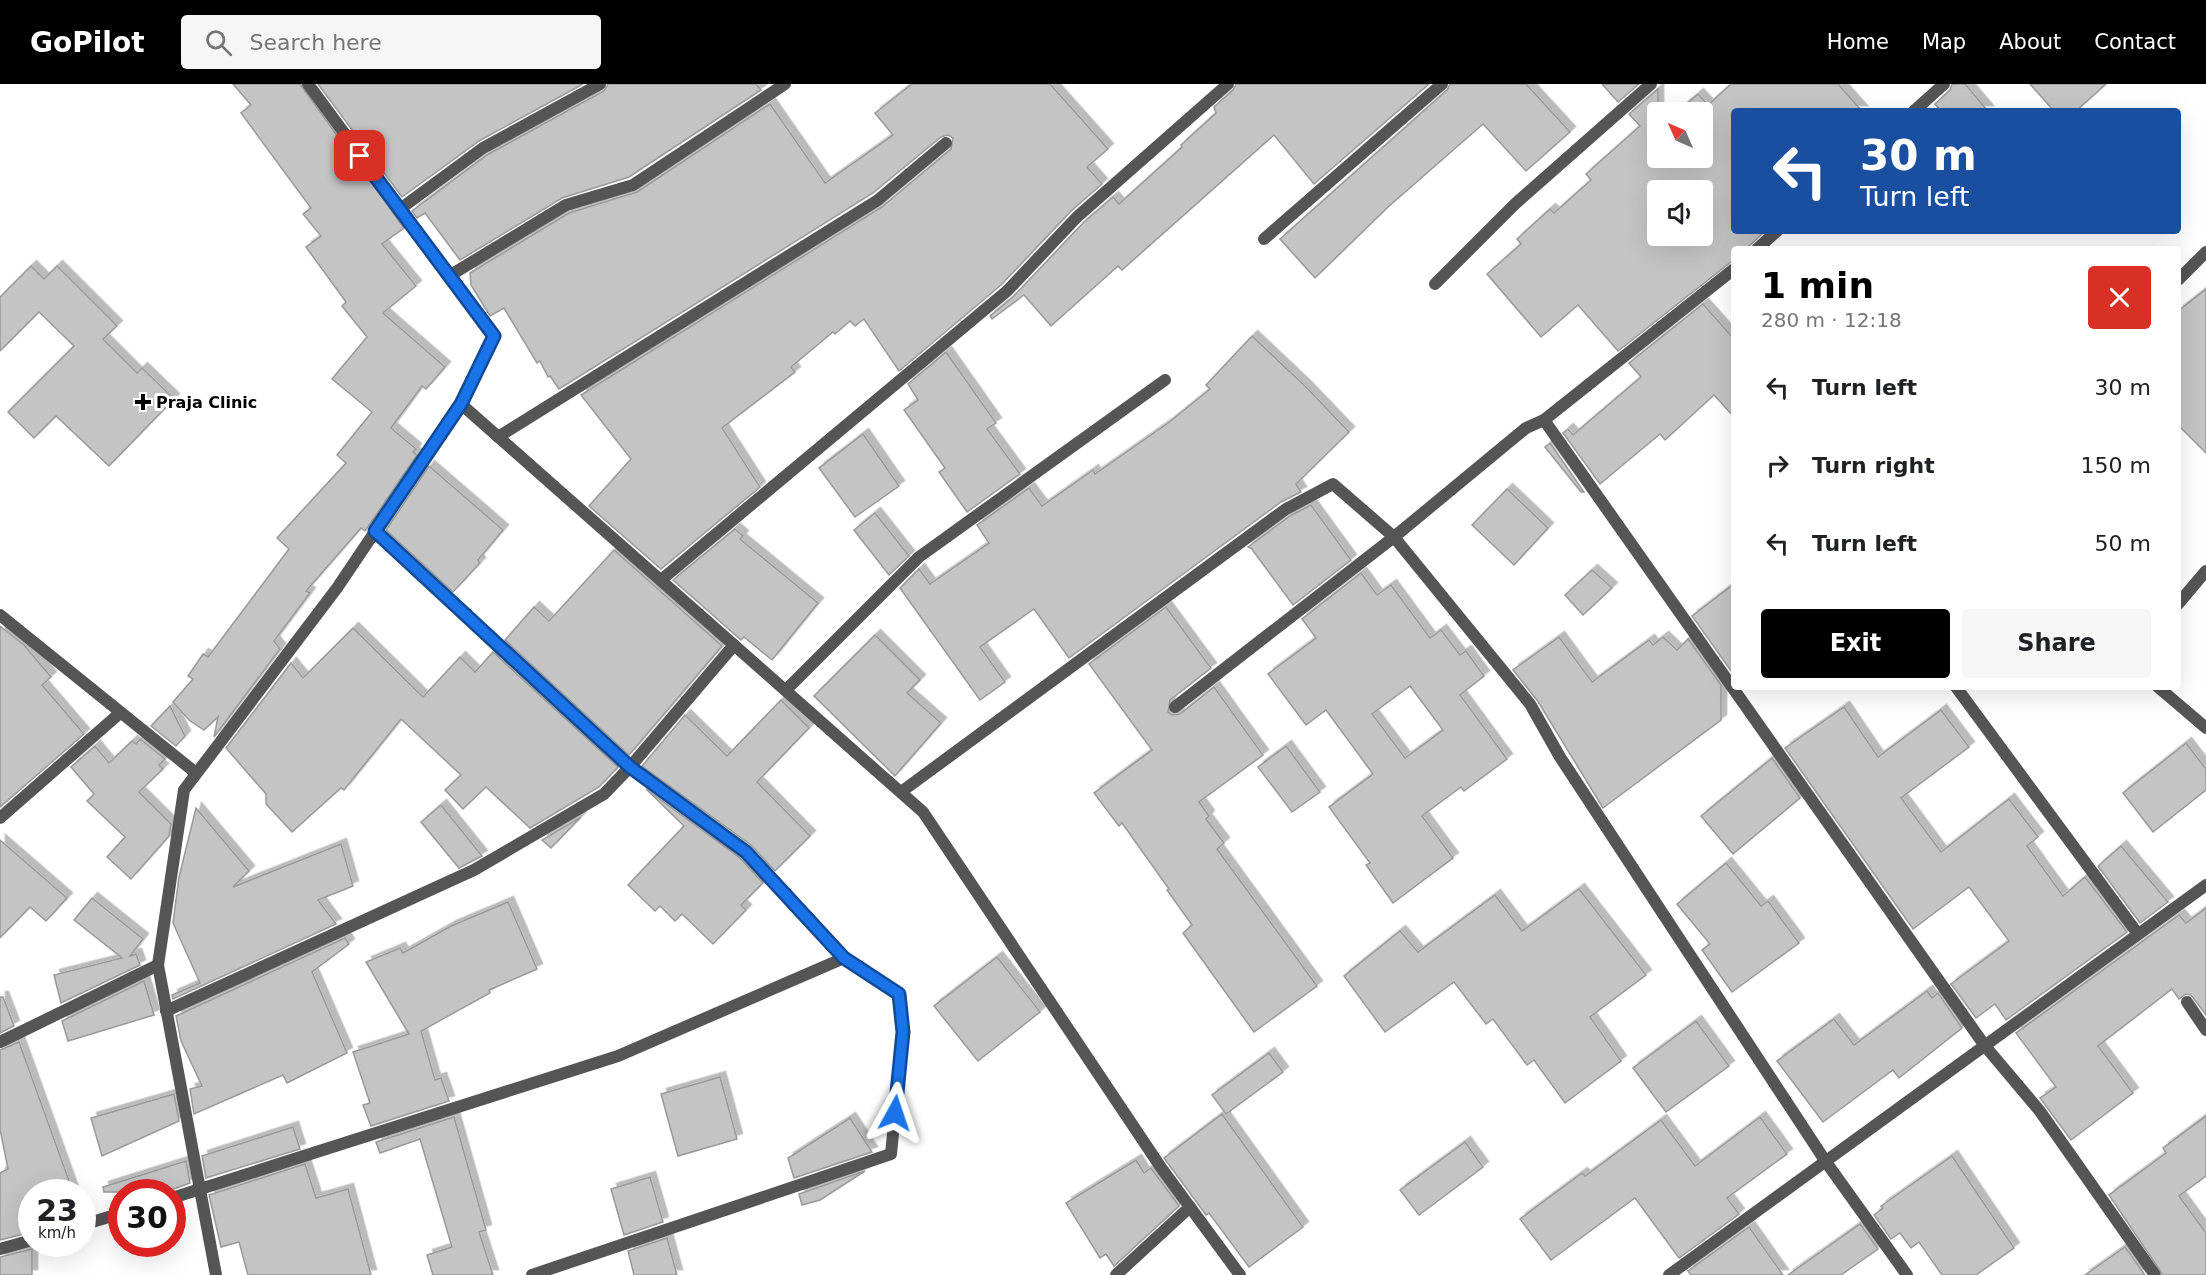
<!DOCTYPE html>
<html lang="en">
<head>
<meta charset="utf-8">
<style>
  :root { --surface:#fff; --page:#f6f6f6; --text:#202124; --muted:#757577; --accent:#000 }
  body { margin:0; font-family:"DejaVu Sans",sans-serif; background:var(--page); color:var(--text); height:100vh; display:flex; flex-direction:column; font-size:22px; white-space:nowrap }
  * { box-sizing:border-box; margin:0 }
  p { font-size:20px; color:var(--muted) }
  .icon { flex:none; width:33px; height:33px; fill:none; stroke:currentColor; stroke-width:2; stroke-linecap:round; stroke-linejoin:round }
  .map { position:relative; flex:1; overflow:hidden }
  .panel { position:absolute; left:1731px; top:162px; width:450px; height:444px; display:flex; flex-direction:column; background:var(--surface); border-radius:6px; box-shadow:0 6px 24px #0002 }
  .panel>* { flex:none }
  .hud { position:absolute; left:1731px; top:24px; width:450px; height:126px; border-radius:6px; box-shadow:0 6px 24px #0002; background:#1a4fa0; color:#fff; overflow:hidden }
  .needle { width:39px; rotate:315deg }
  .fabs { position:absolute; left:1647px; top:18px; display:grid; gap:12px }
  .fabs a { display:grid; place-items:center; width:66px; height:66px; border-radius:6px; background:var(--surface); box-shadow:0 6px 24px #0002; font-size:30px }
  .speed { position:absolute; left:18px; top:1095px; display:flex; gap:12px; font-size:30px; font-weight:700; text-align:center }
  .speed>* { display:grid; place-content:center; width:78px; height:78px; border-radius:50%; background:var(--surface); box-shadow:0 6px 24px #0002; line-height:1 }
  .speed small { font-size:15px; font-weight:400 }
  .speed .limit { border:9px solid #d22; background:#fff; color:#111 }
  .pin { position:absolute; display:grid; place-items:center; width:51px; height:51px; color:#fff; margin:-26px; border-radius:12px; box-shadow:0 3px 9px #0006 }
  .me { position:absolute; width:66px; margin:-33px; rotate:5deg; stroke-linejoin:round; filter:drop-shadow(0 0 4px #0008) }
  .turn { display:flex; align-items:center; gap:21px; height:126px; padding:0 30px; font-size:27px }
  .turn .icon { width:78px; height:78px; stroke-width:2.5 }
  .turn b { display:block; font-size:42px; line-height:51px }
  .round { display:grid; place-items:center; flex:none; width:63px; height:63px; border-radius:6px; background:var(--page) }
  .headline { display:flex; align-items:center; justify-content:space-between; height:102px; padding:0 30px }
  h1 { font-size:36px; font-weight:700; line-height:45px; color:var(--accent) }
  .primary-button { display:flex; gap:12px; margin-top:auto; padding:12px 30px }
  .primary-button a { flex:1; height:69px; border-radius:6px; background:var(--accent); color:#fff; font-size:24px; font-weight:700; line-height:69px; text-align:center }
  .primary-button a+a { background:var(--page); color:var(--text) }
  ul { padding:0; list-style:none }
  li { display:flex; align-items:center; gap:18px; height:78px; padding:0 30px }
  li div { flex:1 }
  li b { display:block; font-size:22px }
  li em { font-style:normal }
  header { display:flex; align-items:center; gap:36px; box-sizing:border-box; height:84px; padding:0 30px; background:var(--accent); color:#fff }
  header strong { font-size:28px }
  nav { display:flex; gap:33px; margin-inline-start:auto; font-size:21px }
  .search { width:420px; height:54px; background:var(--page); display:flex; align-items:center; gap:15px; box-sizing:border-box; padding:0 21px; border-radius:6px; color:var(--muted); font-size:22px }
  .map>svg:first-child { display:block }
</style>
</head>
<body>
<header>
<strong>GoPilot</strong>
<div class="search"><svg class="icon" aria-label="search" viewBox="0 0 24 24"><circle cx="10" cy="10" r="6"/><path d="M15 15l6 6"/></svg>Search here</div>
<nav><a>Home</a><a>Map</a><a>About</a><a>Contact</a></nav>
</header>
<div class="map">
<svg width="2206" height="1191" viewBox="0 0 2206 1191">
  <defs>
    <filter id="shadow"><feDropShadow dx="5.5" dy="-5.5" stdDeviation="0" flood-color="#0004"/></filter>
  </defs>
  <rect width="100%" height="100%" fill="#fff"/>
  <g fill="#c4c4c4" stroke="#999" stroke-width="1.5" fill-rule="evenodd" filter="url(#shadow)">
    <path d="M233 0H300L404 144 382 160 416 202 383 229 445 283 426 305 422 302 391 344 416 365 413 368 417 371 365 447 361 444 306 507 310 509 274 557 280 565 214 653 218 633 204 646 189 636 173 618 193 595 188 592 203 570 208 573 289 465 277 454 346 379 337 371 372 328 332 295 367 253 342 222 346 218 306 163 321 152 303 130 311 124 241 29 251 21Z"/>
    <path d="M318 0H583L479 57 402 113Z"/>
    <path d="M608 0H756L761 6 629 93 562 114 460 176 425 129 417 134 412 127 487 71 604 7Z"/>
    <path d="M912 0H1050L1108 65 1087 83 1102 100 1071 127 1001 201 899 287 864 235 855 242 850 237 835 250 833 248 791 283 795 288 722 344 760 403 661 485 589 422 631 375 581 311 882 123 951 65 953 54 948 51 941 53 873 109 559 305 550 292 548 293 540 277 537 279 504 224 490 232 471 201 470 189 569 129 637 108 770 20 825 99 893 51 875 29Z"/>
    <path d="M1236 0H1429L1314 100 1274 51 1122 186 1118 182 1051 242 1024 211 992 235 990 232 1013 213 1083 139 1113 113 1119 120 1182 63 1181 61 1216 29 1214 23 1233 6Z"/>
    <path d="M1450 0H1526L1570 48 1526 87 1483 40 1388 123 1315 194 1280 155 1447 6Z"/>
    <path d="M1602 0H1639L1618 18Z"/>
    <path d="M1731 0H1838L1862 27H1734V147H1765L1746 165H1734L1732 177 1618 267 1578 221 1541 253 1487 190 1521 160 1517 155 1550 125 1554 129 1591 96 1586 90 1640 42 1629 30 1658 5V74H1702V28H1677L1698 10 1708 21ZM1658 106H1702V152H1658Z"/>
    <path d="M1952 0H1965L1988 27H1941L1935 20 1950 6Z"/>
    <path d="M2030 0H2106L2076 27H2054Z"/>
    <path d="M31 182 44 195 57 182 117 242 103 255 137 289 142 284 174 315 109 382 56 332 34 354 8 328 74 262 39 228 0 267V213Z"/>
    <path d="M2206 205V369L2178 341V227Z"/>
    <path d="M1703 220 1734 255V333L1714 311 1665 356 1660 350 1600 400 1563 349 1568 345 1573 351 1641 293 1629 279Z"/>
    <path d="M1252 252 1306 303 1349 348 1296 400 1301 408 1281 418 1069 574 1034 525 980 563 1005 598 980 616 900 504 919 485 930 500 989 459 977 441 1029 404 1042 422 1093 386 1095 390 1168 339 1210 305 1206 301Z"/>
    <path d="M946 268 996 339 987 345 1020 390 967 428 939 388 945 384 904 326 918 316 908 300Z"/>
    <path d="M863 350 899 402 855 433 819 384Z"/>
    <path d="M1550 359 1584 408H1581L1545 363Z"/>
    <path d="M429 382 503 446 478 476 480 479 453 508 386 446Z"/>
    <path d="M1507 405 1548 444 1514 481 1472 441Z"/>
    <path d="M1311 421 1351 476 1293 521 1251 464 1248 463 1290 432Z"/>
    <path d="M875 429 909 472 889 491 854 446Z"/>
    <path d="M735 445 743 452 740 455 818 519 772 576 744 553 741 556 673 496Z"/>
    <path d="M614 466 722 562 629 671 505 556 534 523 549 537Z"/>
    <path d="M1592 486 1612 504 1583 531 1565 511Z"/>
    <path d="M1361 489 1377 511 1391 501 1430 554 1441 546 1460 571 1466 567 1484 592 1460 611 1507 675 1464 707 1461 703 1422 732 1453 774 1393 819 1366 781 1370 779 1329 723 1373 690 1326 626 1306 641 1268 590 1316 554 1302 535ZM1410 602 1443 646 1405 674 1372 630Z"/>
    <path d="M1734 500V591L1692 532Z"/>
    <path d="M1166 523 1211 584 1170 616 1168 628 1172 631 1180 630 1214 603 1263 671 1199 718 1209 732 1206 735 1224 759 1217 765 1317 902 1254 948 1183 849 1192 841 1167 806 1169 805 1122 739 1119 742 1094 709 1152 666 1089 580Z"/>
    <path d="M0 542 24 561 51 593 42 601 84 650 0 723Z"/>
    <path d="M353 544 423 613 460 573 475 588 493 568 618 683 599 703 530 744 486 703 463 725 445 706 461 691 401 635 344 706 341 704 292 748 266 720V710L226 664 291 579 303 594Z"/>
    <path d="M875 551 920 596 907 609 941 639 895 692 814 612Z"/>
    <path d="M1559 553 1592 598 1649 556 1653 561 1663 553 1677 566 1688 555 1721 601V636L1603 724 1537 616 1513 586Z"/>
    <path d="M781 616 809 644 757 698 810 752 775 787 751 761 642 682 685 631 727 672Z"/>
    <path d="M170 622 185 652 176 662 151 642Z"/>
    <path d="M1844 623 1878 673 1941 626 1969 663 1901 714 1941 768 2009 715 2038 753 2027 762 2063 812 2085 793 2127 848 2006 936 1995 920 1976 934 1951 900 2009 857 1969 803 1913 845 1785 664Z"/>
    <path d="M140 655 165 675 159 681 163 685 139 708 171 740 169 752 131 795 107 773 125 753 87 717 94 710 71 683 95 662 109 679 132 657 136 660Z"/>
    <path d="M2186 659 2206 685V706L2153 748 2123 709Z"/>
    <path d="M1286 662 1320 708 1292 728 1258 683Z"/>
    <path d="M1772 674 1800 714 1733 770 1701 732Z"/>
    <path d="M646 705 740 774 763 799 741 821 746 826 713 860 682 830 675 837 660 822 655 827 628 801 684 742Z"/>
    <path d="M441 721 482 772 459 784 421 738Z"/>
    <path d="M196 724 249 787 233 803 341 760 353 802 318 816 336 840 173 915 172 911 200 899 173 839 179 793Z"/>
    <path d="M581 733 551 764 542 756Z"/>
    <path d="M0 756 67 814 46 837 30 823 0 854Z"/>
    <path d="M2121 762 2168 818 2140 839 2098 782Z"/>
    <path d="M1726 779 1761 822 1768 817 1799 859 1732 908 1702 866 1710 860 1677 820Z"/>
    <path d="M1579 805 1646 891 1590 933 1621 977 1565 1019 1534 976 1527 981 1493 935 1486 940 1454 898 1385 948 1344 892 1400 847 1418 868 1495 811 1522 847Z"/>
    <path d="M92 814 143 855 130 872 136 870 140 881 61 919 54 891 122 874 74 836Z"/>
    <path d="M508 818 537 885 489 906 490 909 421 947 435 996 441 994 449 1017 371 1042 363 1021 370 1019 353 968 409 950 366 878 400 864 403 869 451 842Z"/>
    <path d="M2206 824V931L2191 911 2186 910 2179 915 2172 905 2098 962 2133 1009 2071 1056 2040 1014 2056 1003 2016 949 2179 831 2186 839Z"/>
    <path d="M345 854 349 860 312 888 347 969 287 999 283 991 194 1030 190 1005 202 1002 181 957 176 932Z"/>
    <path d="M997 873 1040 928 978 977 934 922Z"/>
    <path d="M144 897 154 931 68 957 62 937Z"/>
    <path d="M1927 907 1932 914 1938 909 1962 944 1899 994 1893 986 1823 1038 1777 977 1834 935 1854 961Z"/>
    <path d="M0 913H3L14 942 0 949Z"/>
    <path d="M1696 937 1729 982 1666 1028 1633 984Z"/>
    <path d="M19 958 73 1108H32V1148L0 1156V1089L8 1085 0 1045V966Z"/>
    <path d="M1269 969 1283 988 1226 1030 1212 1011Z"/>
    <path d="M720 993 737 1055 678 1072 661 1010Z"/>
    <path d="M174 1010 179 1037 102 1072 91 1034Z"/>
    <path d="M1222 1030 1303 1143 1249 1183 1209 1129 1206 1131 1164 1074Z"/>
    <path d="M2206 1032V1092L2179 1112 2206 1149V1191H2163L2109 1111 2166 1069 2163 1064Z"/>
    <path d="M454 1033 486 1146 479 1148 493 1191H433L427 1171 452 1163 420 1055 380 1069 376 1058Z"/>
    <path d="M1760 1033 1787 1070 1727 1114 1739 1130 1679 1174 1635 1114 1551 1176 1520 1135 1582 1089 1585 1092 1661 1036 1695 1082Z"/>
    <path d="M850 1034 872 1068 794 1094 788 1074Z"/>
    <path d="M293 1043 300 1065 206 1094 202 1072Z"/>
    <path d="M1465 1058 1483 1083 1419 1131 1400 1106Z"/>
    <path d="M1952 1072 2014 1164 1976 1191H1942L1919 1158 1911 1164 1900 1149 1891 1155 1874 1131 1883 1124 1881 1122Z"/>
    <path d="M1136 1076 1144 1089 1151 1084 1179 1122 1114 1182 1106 1170 1100 1174 1066 1119Z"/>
    <path d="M186 1077 190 1099 166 1108H104L103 1103Z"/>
    <path d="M305 1080 316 1114 348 1105 371 1191H248L239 1158 221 1163 209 1111Z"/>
    <path d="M865 1087 820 1116 802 1121 799 1110Z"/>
    <path d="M650 1093 663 1138 624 1151 611 1105Z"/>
    <path d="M1860 1140 1878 1165 1841 1191H1788Z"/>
    <path d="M1749 1143 1783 1191H1691L1688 1187Z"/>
    <path d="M667 1154 677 1191H634L628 1167Z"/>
    <path d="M2125 1163 2145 1191H2085Z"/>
    <path d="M32 1165V1191H0V1173Z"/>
  </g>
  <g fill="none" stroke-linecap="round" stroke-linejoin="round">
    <g stroke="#555" stroke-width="12">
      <path d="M1914 27 1944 0"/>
      <path d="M400 125 483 64 600 0"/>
      <path d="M1264 155 1442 0"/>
      <path d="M1757 165 1777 147"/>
      <path d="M449 192 566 121 633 101 785 0"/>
      <path d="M2178 196 2206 168"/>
      <path d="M1435 200 1515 120 1651 0"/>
      <path d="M461 320 923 728 1162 1085 1240 1191"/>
      <path d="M1544 336 1985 962 2039 1026 2155 1191"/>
      <path d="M498 353 878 116 946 59"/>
      <path d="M375 447 630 683 746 768 844 874 899 910 903 948 891 1070 532 1191"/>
      <path d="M661 496 1007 207 1077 133 1228 0"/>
      <path d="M2178 520 2206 487"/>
      <path d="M0 531 196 689"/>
      <path d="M1956 603 2138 850"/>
      <path d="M2158 603 2206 644"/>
      <path d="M786 606 919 473 1165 296"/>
      <path d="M1175 623 1394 453 1526 344 1544 336 1734 185"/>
      <path d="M901 708 1286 425 1333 400 1394 453 1530 620 1560 673 1826 1078 1907 1191"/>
      <path d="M0 734 120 629"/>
      <path d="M2187 918 2206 946"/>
      <path d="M166 927 474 786 604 710 630 683 734 561"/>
      <path d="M0 958 158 881"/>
      <path d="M172 1114 618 972 844 874"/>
      <path d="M82 1141 122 1129"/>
      <path d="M0 1165 32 1156"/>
      <path d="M1116 1191 1190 1123"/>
      <path d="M1669 1191 2206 801"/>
    </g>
    <path stroke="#555" stroke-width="12" d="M216 1191 158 881 184 706 337 504 461 320 494 252 308 0"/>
  </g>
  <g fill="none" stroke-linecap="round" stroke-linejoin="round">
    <g stroke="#114b97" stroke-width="15">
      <path id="route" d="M360 72 494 252 461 320 375 447 630 683 746 768 844 874 899 910 903 948 895 1029"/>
    </g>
    <use href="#route" stroke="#1a73e8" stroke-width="10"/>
  </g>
  <path fill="#000" stroke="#fff" stroke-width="2" d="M140 309h6v6h6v6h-6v6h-6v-6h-6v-6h6z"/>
  <g text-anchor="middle" stroke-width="6" stroke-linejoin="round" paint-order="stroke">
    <g font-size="16" font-weight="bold" fill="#000" stroke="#fff" text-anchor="start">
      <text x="156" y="324">Praja Clinic</text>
    </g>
  </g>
</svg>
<div class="fabs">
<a><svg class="needle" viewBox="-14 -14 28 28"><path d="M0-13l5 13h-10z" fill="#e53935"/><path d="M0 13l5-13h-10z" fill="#757577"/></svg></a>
<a><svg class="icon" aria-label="sound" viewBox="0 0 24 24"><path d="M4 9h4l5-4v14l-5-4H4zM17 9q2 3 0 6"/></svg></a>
</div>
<div class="speed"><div>23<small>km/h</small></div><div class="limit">30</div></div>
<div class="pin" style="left:360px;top:72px;background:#d93025"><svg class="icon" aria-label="arrive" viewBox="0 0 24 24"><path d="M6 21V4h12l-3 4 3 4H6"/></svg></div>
<svg class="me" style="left:895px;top:1029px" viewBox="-20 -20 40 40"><path d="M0-17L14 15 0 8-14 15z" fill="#1a73e8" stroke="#fff" stroke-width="4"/></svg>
<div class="hud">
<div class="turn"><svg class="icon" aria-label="left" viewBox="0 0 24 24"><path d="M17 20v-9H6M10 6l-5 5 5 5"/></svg><div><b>30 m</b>Turn left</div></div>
</div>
<section class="panel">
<div class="headline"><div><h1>1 min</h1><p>280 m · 12:18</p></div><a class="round" style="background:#d93025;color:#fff"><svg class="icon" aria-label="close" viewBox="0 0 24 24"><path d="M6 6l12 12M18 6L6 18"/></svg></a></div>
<ul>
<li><svg class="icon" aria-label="left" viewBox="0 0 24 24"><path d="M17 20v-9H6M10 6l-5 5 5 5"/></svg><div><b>Turn left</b></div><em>30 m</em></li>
<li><svg class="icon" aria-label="right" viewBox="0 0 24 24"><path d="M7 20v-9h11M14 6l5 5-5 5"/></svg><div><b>Turn right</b></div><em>150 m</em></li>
<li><svg class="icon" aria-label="left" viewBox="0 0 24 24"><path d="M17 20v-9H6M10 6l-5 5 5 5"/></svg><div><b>Turn left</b></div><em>50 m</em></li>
</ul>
<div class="primary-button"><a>Exit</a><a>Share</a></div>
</section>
</div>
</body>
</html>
